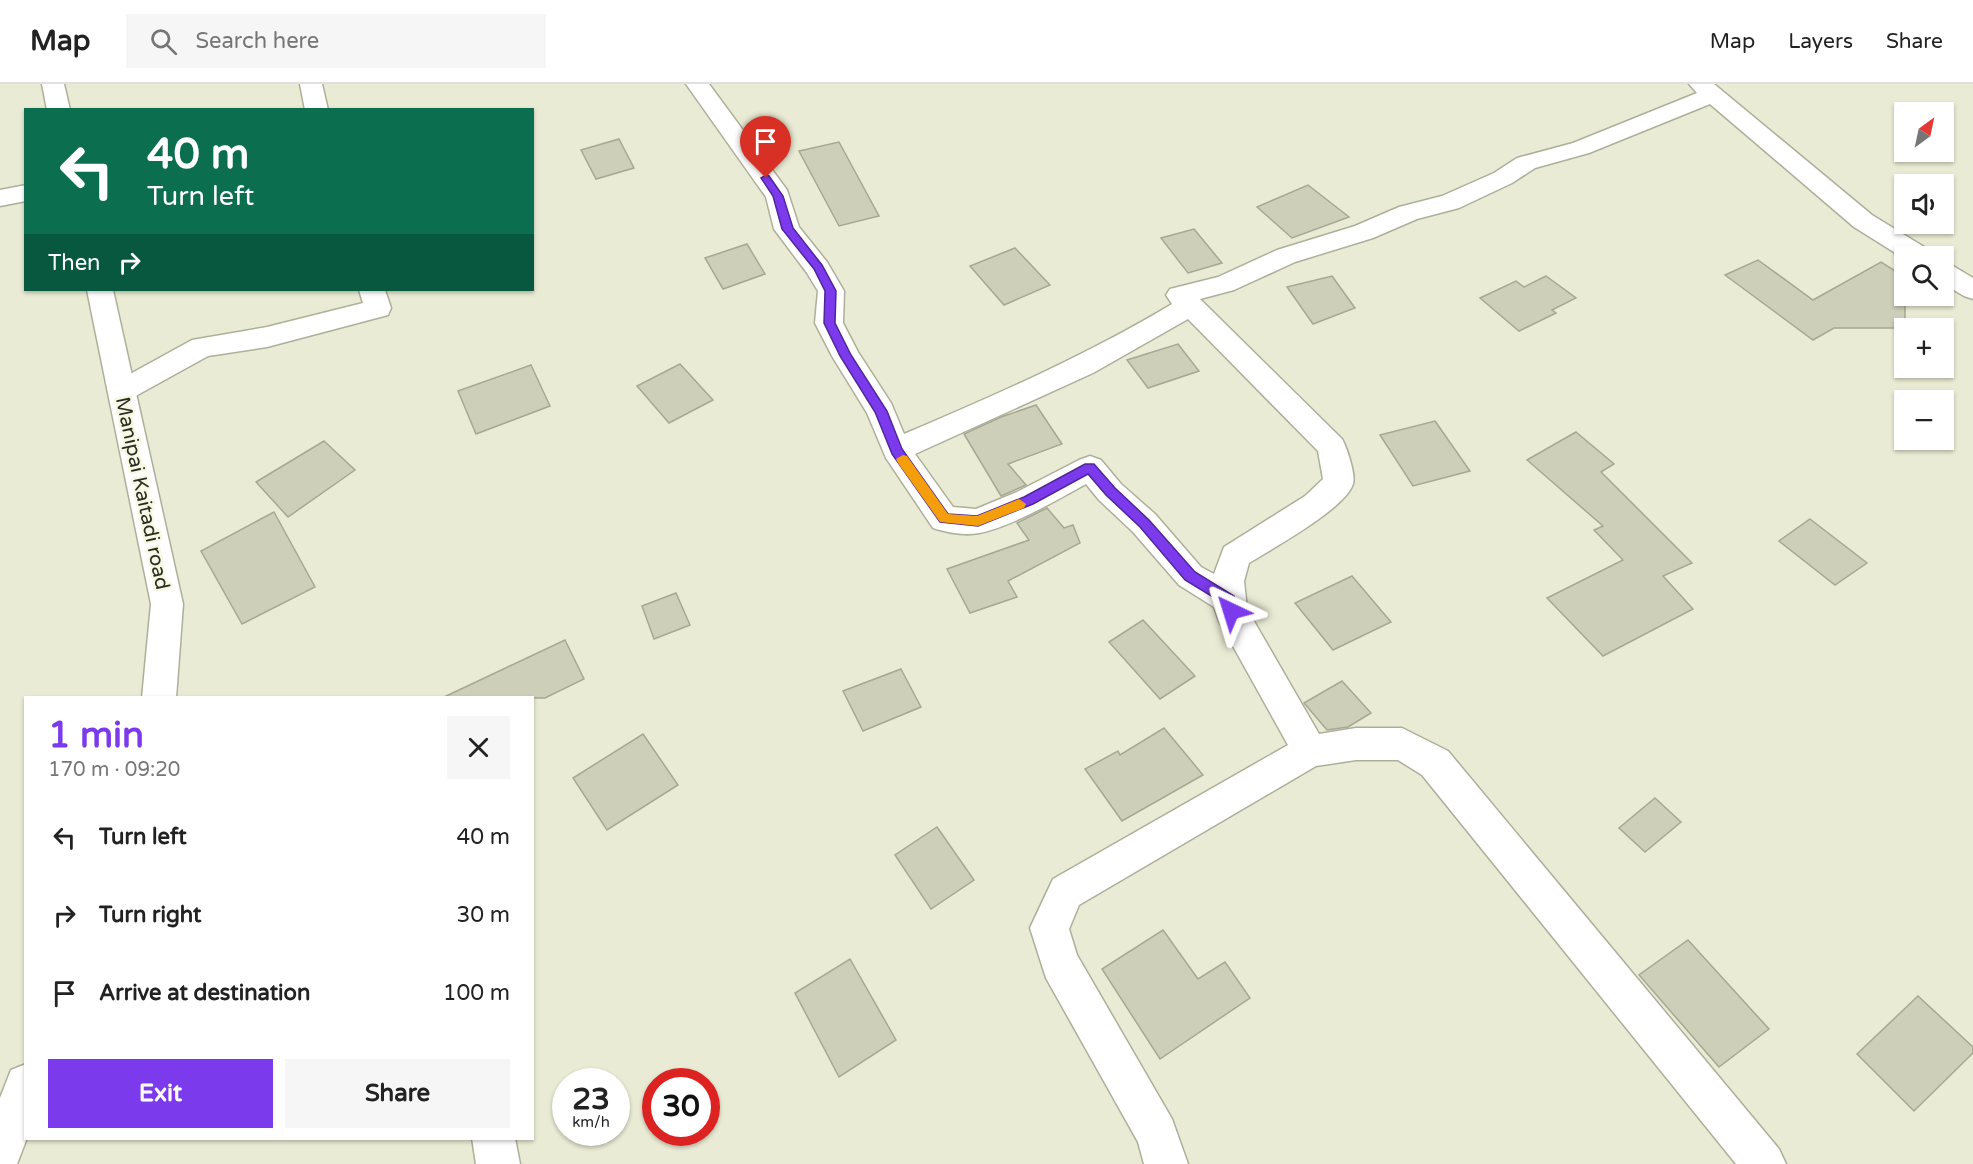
<!DOCTYPE html>
<html lang="en">
<head>
<meta charset="utf-8">
<style>
  :root { --surface:#fff; --page:#f6f6f6; --text:#222; --muted:#767676; --line:#e0e0e0; --accent:#7c3aed }
  body { margin:0; font-family:"Varela Round",sans-serif; background:var(--page); color:var(--text); height:100vh; display:flex; flex-direction:column; font-size:22px; white-space:nowrap }
  * { box-sizing:border-box; margin:0 }
  p { font-size:20px; color:var(--muted) }
  .icon { flex:none; width:33px; height:33px; fill:none; stroke:currentColor; stroke-width:2; stroke-linecap:round; stroke-linejoin:round }
  .map { position:relative; flex:1; overflow:hidden }
  .side { position:absolute; left:24px; top:612px; width:510px; height:444px; display:flex; flex-direction:column; background:var(--surface); border-radius:0px; box-shadow:0 2px 4px #0004 }
  .side>* { flex:none }
  .guide { position:absolute; left:24px; top:24px; width:510px; height:183px; border-radius:0px; box-shadow:0 2px 4px #0004; background:#0b6e4f; color:#fff; overflow:hidden }
  .needle { width:39px; rotate:33deg }
  .controls { position:absolute; left:1894px; top:18px; display:grid; gap:12px }
  .controls a { display:grid; place-items:center; width:60px; height:60px; border-radius:0px; background:var(--surface); box-shadow:0 2px 4px #0004; font-size:30px }
  .speed { position:absolute; left:552px; top:984px; display:flex; gap:12px; font-size:30px; font-weight:700; text-align:center }
  .speed>* { display:grid; place-content:center; width:78px; height:78px; border-radius:50%; background:var(--surface); box-shadow:0 2px 4px #0004; line-height:1 }
  .speed small { font-size:15px; font-weight:400 }
  .speed .limit { border:9px solid #d22; background:#fff; color:#111 }
  .pin { position:absolute; display:grid; place-items:center; width:51px; height:51px; color:#fff; margin:-62px -26px; border-radius:50% 50% 50% 0; rotate:-45deg; box-shadow:0 0 6px #0007 }
  .pin .icon { rotate:45deg }
  .me { position:absolute; width:66px; margin:-33px; rotate:319deg; stroke-linejoin:round; filter:drop-shadow(0 0 4px #0008) }
  .turn { display:flex; align-items:center; gap:21px; height:126px; padding:0 24px; font-size:27px }
  .turn .icon { width:78px; height:78px; stroke-width:2.5 }
  .turn b { display:block; font-size:42px; line-height:51px }
  .then { display:flex; align-items:center; height:57px; padding:0 24px; background:#0003; gap:12px; font-size:22px }
  .round { display:grid; place-items:center; flex:none; width:63px; height:63px; border-radius:0px; background:var(--page) }
  .head { display:flex; align-items:center; justify-content:space-between; height:102px; padding:0 24px }
  h1 { font-size:36px; font-weight:700; line-height:45px; color:var(--accent) }
  .action { display:flex; gap:12px; margin-top:auto; padding:12px 24px }
  .action a { flex:1; height:69px; border-radius:0px; background:var(--accent); color:#fff; font-size:24px; font-weight:700; line-height:69px; text-align:center }
  .action a+a { background:var(--page); color:var(--text) }
  ul { padding:0; list-style:none }
  li { display:flex; align-items:center; gap:18px; height:78px; padding:0 24px }
  li div { flex:1 }
  li b { display:block; font-size:22px }
  li em { font-style:normal }
  header { display:flex; align-items:center; gap:36px; box-sizing:border-box; height:84px; padding:0 30px; background:var(--surface); border-bottom:2px solid var(--line) }
  header strong { font-size:28px }
  nav { display:flex; gap:33px; margin-inline-start:auto; font-size:21px }
  .search { width:420px; height:54px; background:var(--page); display:flex; align-items:center; gap:15px; box-sizing:border-box; padding:0 21px; border-radius:0px; color:var(--muted); font-size:22px }
  .map>svg:first-child { display:block }
</style>
</head>
<body>
<header>
<strong>Map</strong>
<div class="search"><svg class="icon" aria-label="search" viewBox="0 0 24 24"><circle cx="10" cy="10" r="6"/><path d="M15 15l6 6"/></svg>Search here</div>
<nav><a>Map</a><a>Layers</a><a>Share</a></nav>
</header>
<div class="map">
<svg width="1973" height="1080" viewBox="0 0 1973 1080">
  <rect width="100%" height="100%" fill="#e9ebd4"/>
  <g fill="#cdcfb9" stroke="#a7a893" stroke-width="1.5">
    <path d="M619 55 634 84 596 95 581 66Z"/>
    <path d="M839 58 879 132 839 142 799 67Z"/>
    <path d="M1308 101 1349 133 1292 154 1257 123Z"/>
    <path d="M1194 145 1222 179 1188 189 1161 154Z"/>
    <path d="M747 160 765 190 723 205 705 174Z"/>
    <path d="M1015 164 1050 201 1004 221 970 182Z"/>
    <path d="M1758 176 1813 216 1881 178 1905 193V244H1834L1813 256 1725 191Z"/>
    <path d="M1332 192 1355 224 1313 240 1287 203Z"/>
    <path d="M1546 192 1576 214 1552 226 1556 229 1519 247 1480 214 1516 197 1524 203Z"/>
    <path d="M1178 260 1199 287 1148 304 1127 276Z"/>
    <path d="M680 280 713 316 669 339 637 302Z"/>
    <path d="M531 281 550 322 476 350 458 307Z"/>
    <path d="M1036 321 1062 360 1008 380 1026 401 1001 412 964 350 1001 333Z"/>
    <path d="M1435 337 1470 387 1413 402 1380 351Z"/>
    <path d="M1576 348 1614 380 1601 388 1692 479 1663 492 1693 525 1603 572 1547 514 1623 476 1594 446 1603 442 1527 376Z"/>
    <path d="M324 357 355 386 288 433 256 398Z"/>
    <path d="M1047 424 1064 444 1073 441 1080 459 1008 497 1017 513 970 529 947 485 1029 456 1017 439Z"/>
    <path d="M274 428 315 503 242 540 201 467Z"/>
    <path d="M1810 435 1867 479 1835 501 1779 457Z"/>
    <path d="M1352 492 1391 538 1333 566 1295 519Z"/>
    <path d="M676 509 690 541 654 555 642 522Z"/>
    <path d="M1143 536 1195 592 1160 615 1109 558Z"/>
    <path d="M565 556 584 595 545 614H442Z"/>
    <path d="M901 585 921 623 863 647 843 607Z"/>
    <path d="M1342 597 1371 629 1348 643 1327 646 1304 619Z"/>
    <path d="M1164 644 1203 691 1122 737 1085 685 1118 667 1120 671Z"/>
    <path d="M643 650 678 701 607 746 573 694Z"/>
    <path d="M1655 714 1681 738 1645 768 1619 744Z"/>
    <path d="M937 743 974 796 931 825 895 771Z"/>
    <path d="M1163 846 1198 895 1225 878 1250 914 1160 975 1102 885Z"/>
    <path d="M1688 856 1769 945 1719 983 1639 891Z"/>
    <path d="M850 875 896 956 839 993 795 909Z"/>
    <path d="M1918 912 1973 963V969L1914 1027 1857 970Z"/>
  </g>
  <g fill="none" stroke-linecap="round" stroke-linejoin="round">
    <g stroke="#aeaf9a" stroke-width="3">
      <g id="minor">
        <path d="M300 0H322L328 26H305Z"/>
        <path d="M686 0H709L787 106 799 143 827 178 844 207 843 239 858 268 891 319 904 350C996 311 1087 271 1172 220L1166 211 1170 205 1218 193 1277 166 1355 142 1399 123 1442 112 1494 89 1517 74 1573 59 1697 9 1689 0H1714L1872 131 1929 166 1933 172H1905V175L1854 143 1710 20 1589 69 1535 84 1512 99 1459 124 1417 135 1373 154 1295 178 1234 206 1200 215 1342 355C1347 364 1356 391 1353 400 1345 425 1273 464 1249 479L1244 497 1247 525 1319 650 1356 644H1402L1448 667 1779 1065 1786 1080H1736L1422 691 1398 676H1356L1316 682 1079 821 1069 845 1077 871 1172 1035 1188 1080H1144L1138 1058 1046 894 1030 844 1053 795 1288 661 1219 537 1214 523 1179 501 1133 448 1099 416 1086 400C1057 416 1011 443 979 449 965 452 946 448 933 444L886 374 867 329 832 272 815 239 818 207 807 189 774 145 766 113ZM1188 235 1318 367 1323 395 1305 412 1224 463 1214 490 1201 483 1155 430 1121 400 1101 376 1090 372 1079 376 1017 408 976 425 953 423 915 370 1093 289Z"/>
        <path d="M26 101V117L0 122V106Z"/>
        <path d="M1944 179 1953 182 1973 194V215L1964 212 1944 200Z"/>
        <path d="M359 206H385L391 224 388 231 267 263 208 272 132 314 122 317 112 314 108 307 112 300 192 256 267 243 363 219Z"/>
        <path d="M472 1054H515L520 1080H476Z"/>
      </g>
    </g>
    <g stroke="#aeaf9a" stroke-width="3">
      <g id="major">
        <path d="M42 0H64L70 26H47Z"/>
        <path d="M87 206H113L183 520 176 614H142L151 520Z"/>
        <path d="M26 980 27 1054 17 1080H0V1014L11 986Z"/>
      </g>
    </g>
    <use href="#minor" fill="#fff" fill-rule="evenodd"/>
    <use href="#major" fill="#fff" fill-rule="evenodd"/>
  </g>
  <path fill="#7c3aed" stroke="#51269a" stroke-width="1.5" d="M766 91 769 92 783 112 793 144 822 181 836 207 835 239 851 271 887 327 902 365 948 430 977 432 1024 413 1085 380H1094L1115 404 1149 436 1195 488 1234 512 1238 527 1236 531H1226L1223 519 1185 496 1140 443 1106 411 1088 390 1033 420 978 442 940 438 892 370 875 328 840 272 824 239 825 207 814 185 782 145 773 112 761 94Z"/>
  <path fill="#f59e0b" d="M903 371 907 372 948 430 977 432 1019 415 1026 420 1024 424 978 442 940 438 898 379 896 375Z"/>
  <g text-anchor="middle" stroke-width="5" stroke-linejoin="round" paint-order="stroke">
    <g font-size="20" fill="#2c2d25" stroke="#f6f8e1">
      <text transform="translate(143 409) rotate(78)" y="7">Manipai Kaitadi road</text>
    </g>
  </g>
</svg>
<div class="controls">
<a><svg class="needle" viewBox="-14 -14 28 28"><path d="M0-13l5 13h-10z" fill="#e53935"/><path d="M0 13l5-13h-10z" fill="#767676"/></svg></a>
<a><svg class="icon" aria-label="sound" viewBox="0 0 24 24"><path d="M4 9h4l5-4v14l-5-4H4zM17 9q2 3 0 6"/></svg></a>
<a><svg class="icon" aria-label="search" viewBox="0 0 24 24"><circle cx="10" cy="10" r="6"/><path d="M15 15l6 6"/></svg></a>
<a>+</a>
<a>−</a>
</div>
<div class="speed"><div>23<small>km/h</small></div><div class="limit">30</div></div>
<div class="pin" style="left:766px;top:94px;background:#d93025"><svg class="icon" aria-label="arrive" viewBox="0 0 24 24"><path d="M6 21V4h12l-3 4 3 4H6"/></svg></div>
<svg class="me" style="left:1231px;top:527px" viewBox="-20 -20 40 40"><path d="M0-17L14 15 0 8-14 15z" fill="#7c3aed" stroke="#fff" stroke-width="4"/></svg>
<div class="guide">
<div class="turn"><svg class="icon" aria-label="left" viewBox="0 0 24 24"><path d="M17 20v-9H6M10 6l-5 5 5 5"/></svg><div><b>40 m</b>Turn left</div></div>
<div class="then">Then<svg class="icon" aria-label="right" viewBox="0 0 24 24"><path d="M7 20v-9h11M14 6l5 5-5 5"/></svg></div>
</div>
<section class="side">
<div class="head"><div><h1>1 min</h1><p>170 m · 09:20</p></div><a class="round"><svg class="icon" aria-label="close" viewBox="0 0 24 24"><path d="M6 6l12 12M18 6L6 18"/></svg></a></div>
<ul>
<li><svg class="icon" aria-label="left" viewBox="0 0 24 24"><path d="M17 20v-9H6M10 6l-5 5 5 5"/></svg><div><b>Turn left</b></div><em>40 m</em></li>
<li><svg class="icon" aria-label="right" viewBox="0 0 24 24"><path d="M7 20v-9h11M14 6l5 5-5 5"/></svg><div><b>Turn right</b></div><em>30 m</em></li>
<li><svg class="icon" aria-label="arrive" viewBox="0 0 24 24"><path d="M6 21V4h12l-3 4 3 4H6"/></svg><div><b>Arrive at destination</b></div><em>100 m</em></li>
</ul>
<div class="action"><a>Exit</a><a>Share</a></div>
</section>
</div>
</body>
</html>
